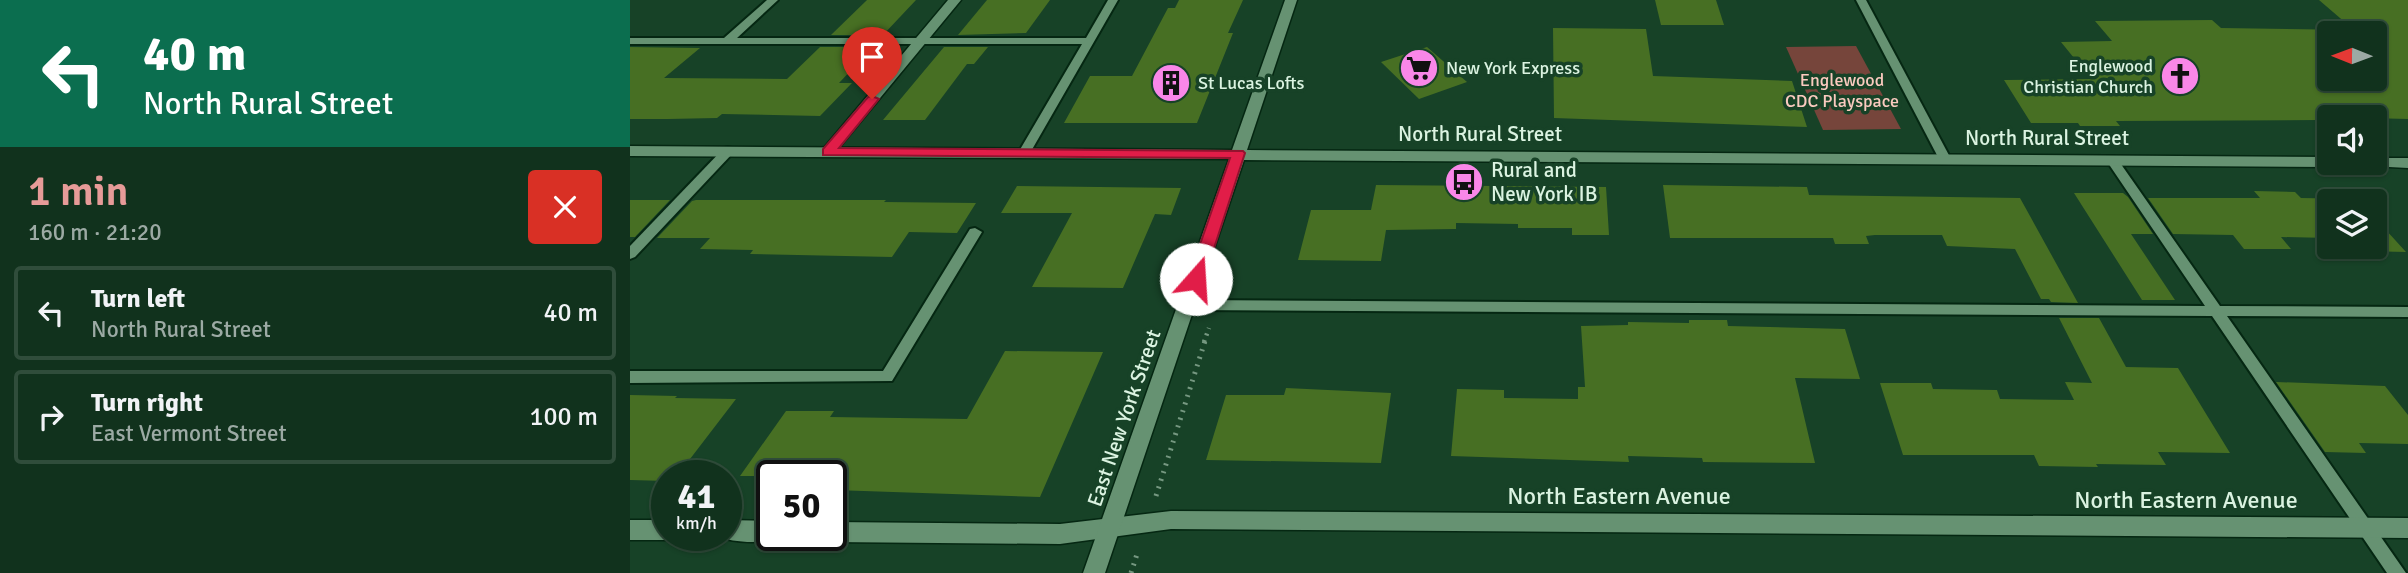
<!DOCTYPE html>
<html lang="en">
<head>
<meta charset="utf-8">
<style>
  :root { --surface:#11321d; --page:#1e3e2a; --text:#f1f3f6; --muted:#9caaa4; --line:#304d3b; --accent:#e69b98 }
  body { margin:0; font-family:Signika,sans-serif; background:var(--page); color:var(--text); height:100vh; display:flex; flex-direction:column; font-size:26px; white-space:nowrap }
  * { box-sizing:border-box; margin:0 }
  p { font-size:23px; color:var(--muted) }
  .icon { flex:none; width:38px; height:38px; fill:none; stroke:currentColor; stroke-width:2; stroke-linecap:round; stroke-linejoin:round }
  .map { position:relative; flex:1; overflow:hidden }
  .details { display:flex; flex-direction:column; background:var(--surface); width:630px }
  .details>* { flex:none }
  .guide { background:#0b6e4f; color:#fff; overflow:hidden }
  .needle { width:46px; rotate:271deg }
  .fabs { position:absolute; left:1687px; top:21px; display:grid; gap:14px }
  .fabs a { display:grid; place-items:center; width:70px; height:70px; border-radius:7px; background:var(--surface); box-shadow:0 2px 5px #0004,0 0 0 2px var(--line); font-size:35px }
  .speed { position:absolute; left:21px; top:460px; display:flex; gap:14px; font-size:35px; font-weight:700; text-align:center }
  .speed>* { display:grid; place-content:center; width:91px; height:91px; border-radius:50%; background:var(--surface); box-shadow:0 2px 5px #0004,0 0 0 2px var(--line); line-height:1 }
  .speed small { font-size:18px; font-weight:400 }
  .speed .limit { border:4px solid #111; border-radius:10px; background:#fff; color:#111 }
  .pin { position:absolute; display:grid; place-items:center; width:60px; height:60px; color:#fff; margin:-72px -30px; border-radius:50% 50% 50% 0; rotate:-45deg; box-shadow:0 0 7px #0007 }
  .pin .icon { rotate:45deg }
  .me { position:absolute; width:77px; margin:-38px; rotate:19deg; stroke-linejoin:round; filter:drop-shadow(0 0 5px #0008) }
  .turn { display:flex; align-items:center; gap:24px; height:147px; padding:0 28px; font-size:32px }
  .turn .icon { width:91px; height:91px; stroke-width:2.5 }
  .turn b { display:block; font-size:49px; line-height:60px }
  .round { display:grid; place-items:center; flex:none; width:74px; height:74px; border-radius:7px; background:var(--page) }
  .overview { display:flex; align-items:center; justify-content:space-between; height:119px; padding:0 28px }
  h1 { font-size:42px; font-weight:600; line-height:52px; color:var(--accent) }
  ul { padding:0; list-style:none }
  li { display:flex; align-items:center; gap:21px; height:94px; margin:0 14px 10px; padding:0 14px; border:4px solid var(--line); border-radius:7px }
  li div { flex:1 }
  li b { display:block; font-size:26px }
  li em { font-style:normal }
  main { display:flex; flex:1; min-height:0 }
  .map>svg:first-child { display:block }
</style>
</head>
<body>
<main>
<section class="details">
<div class="guide">
<div class="turn"><svg class="icon" aria-label="left" viewBox="0 0 24 24"><path d="M17 20v-9H6M10 6l-5 5 5 5"/></svg><div><b>40 m</b>North Rural Street</div></div>
</div>
<div class="overview"><div><h1>1 min</h1><p>160 m · 21:20</p></div><a class="round" style="background:#d93025;color:#fff"><svg class="icon" aria-label="close" viewBox="0 0 24 24"><path d="M6 6l12 12M18 6L6 18"/></svg></a></div>
<ul>
<li><svg class="icon" aria-label="left" viewBox="0 0 24 24"><path d="M17 20v-9H6M10 6l-5 5 5 5"/></svg><div><b>Turn left</b><p>North Rural Street</p></div><em>40 m</em></li>
<li><svg class="icon" aria-label="right" viewBox="0 0 24 24"><path d="M7 20v-9h11M14 6l5 5-5 5"/></svg><div><b>Turn right</b><p>East Vermont Street</p></div><em>100 m</em></li>
</ul>
</section>
<div class="map">
<svg width="1778" height="573" viewBox="0 0 1778 573">
  <rect width="100%" height="100%" fill="#174227"/>
  <path fill="#76453b" d="M1226 46 1271 129 1193 130 1156 47Z"/>
  <g fill="#476f23" fill-rule="evenodd">
    <path d="M237 0H286L253 35H201Z"/>
    <path d="M357 0H420L396 33 328 35Z"/>
    <path d="M549 0H613L598 33H603L567 123H434L460 76H502L538 8H545Z"/>
    <path d="M1025 0H1086L1094 25H1031Z"/>
    <path d="M1689 0H1778V119L1699 117 1686 118 1688 120 1486 121 1490 126H1450L1448 123H1401L1374 80 1461 79 1431 42 1482 41 1465 21 1582 20 1591 28 1724 30ZM1699 33H1745V79H1699Z"/>
    <path d="M923 28 1016 29 1023 76 1162 81 1177 127 924 118Z"/>
    <path d="M0 47 70 48 34 78 157 79 190 47H243L209 83H222L190 116 92 114 87 118 38 119H0Z"/>
    <path d="M314 47H358L344 64H337L295 120H253Z"/>
    <path d="M797 47 837 82 789 99 751 62Z"/>
    <path d="M746 185 976 187 979 235H942V228H888V224L826 223V229L756 230 751 261 668 260 681 210H741Z"/>
    <path d="M1033 185 1177 187 1179 195 1390 198 1448 303 1421 302 1419 299H1411L1385 249 1317 246 1312 235H1245L1236 236 1239 244H1205L1203 238H1040Z"/>
    <path d="M387 186 551 188 541 215 525 214 493 288 402 287 442 213H371Z"/>
    <path d="M1624 191 1665 192 1671 198 1727 199 1729 201H1699V238L1651 237 1661 249H1614L1603 235 1543 234 1518 198H1630Z"/>
    <path d="M1444 193H1493L1498 197 1523 234H1501L1545 300H1512Z"/>
    <path d="M0 200H40L5 237H0Z"/>
    <path d="M66 200H256L254 202 346 203 327 233 279 232 262 257 120 254 123 250 70 249 80 238H27L62 201Z"/>
    <path d="M1745 218 1776 252 1733 251 1729 247H1745Z"/>
    <path d="M1429 318H1469L1496 367 1548 368 1600 453 1528 452 1536 465 1466 464 1468 467 1409 466 1404 455H1273L1250 383H1301L1303 389 1367 390 1370 399 1444 400 1435 382 1462 383Z"/>
    <path d="M1059 320H1097L1098 326 1215 329 1230 379 1165 378 1185 463 1073 462 1072 458 998 456 999 462 821 456 827 389 874 390V398L948 399V387H955L951 326 998 325V322L1059 323Z"/>
    <path d="M375 351 473 352 410 497 204 490 213 476H110L156 411H204L200 417 337 419Z"/>
    <path d="M1646 382 1755 386 1778 415V444L1729 443 1736 453 1695 452Z"/>
    <path d="M656 388 761 393 751 463 576 460 596 395H654Z"/>
    <path d="M0 395 47 396 45 398 106 399 47 476H37V481L0 480Z"/>
  </g>
  <g fill="none" stroke-linecap="round" stroke-linejoin="round">
    <g stroke="#052712" stroke-width="4">
      <g id="lane">
        <path d="M137 0H148L107 38H456L478 0H488L400 153 394 157 388 153 452 44H0V38H94Z"/>
        <path d="M1226 0H1236L1321 159 1319 162 1315 163 1309 159Z"/>
        <path d="M98 147 102 148 104 151 102 154 5 257 0 259V246L94 148Z"/>
        <path d="M1482 156 1486 157 1590 306 1778 307V317L1597 316 1776 573H1757L1582 316 558 310 551 305 558 300 1575 306 1476 160Z"/>
        <path d="M345 228 352 232 262 381 0 383V371H253L340 229Z"/>
      </g>
    </g>
    <g stroke="#052712" stroke-width="3">
      <g id="street">
        <path d="M318 0H331L203 155H193L190 152 193 149Z"/>
        <path d="M541 511 1778 518V538L541 529 430 544 201 542 192 536H201V522L430 524Z"/>
        <path d="M0 520H37V536H45L37 540H0Z"/>
        <path d="M96 520 142 521V536H151C139 545 101 543 88 536H96Z"/>
      </g>
    </g>
    <g stroke="#052712" stroke-width="3">
      <g id="secondary">
        <path d="M655 0H667L617 150 1699 157V163H1706L1699 167 614 160 475 573H453L599 159 0 156V146L602 150Z"/>
        <path d="M1745 158H1778V168L1740 166 1737 163H1745Z"/>
      </g>
    </g>
    <path stroke="#769881" stroke-width="4.5" stroke-dasharray="2 5" stroke-linecap="butt" d="M574 342 579 328"/>
    <g stroke="#769881" stroke-width="5" stroke-dasharray="2 6" stroke-linecap="butt">
      <path d="M526 496 575 341"/>
      <path d="M501 573 508 551"/>
    </g>
    <use href="#lane" fill="#669272" fill-rule="evenodd"/>
    <use href="#street" fill="#669272" fill-rule="evenodd"/>
    <use href="#secondary" fill="#669272" fill-rule="evenodd"/>
  </g>
  <path fill="#e11d48" stroke="#92132f" stroke-width="2" d="M242 96 249 99 209 148 613 151 615 153 574 279 566 285 558 279 600 158 193 155V149L238 97Z"/>
  <defs>
    <g id="supermarket-disc" transform="scale(2.0125)"><circle r="9.5" fill="#f987e8" stroke="#174227"/><path d="M-6-5.5h2.5l.6 2H6L4.5 2H-2.5L-4.4-4H-6ZM-1.5 3.2a1.3 1.3 0 1 0 .1 0ZM3 3.2a1.3 1.3 0 1 0 .1 0Z" fill="#111"/></g>
    <g id="church-disc" transform="scale(2.0125)"><circle r="9.5" fill="#f987e8" stroke="#174227"/><path d="M-1.2-6h2.4v3.5h3.3v2.4h-3.3V6h-2.4V-.1h-3.3v-2.4h3.3Z" fill="#111"/></g>
    <g id="building-disc" transform="scale(2.0125)"><circle r="9.5" fill="#f987e8" stroke="#174227"/><path d="M-4-6H4V6H1V3H-1V6H-4ZM-2.5-4.3h1.7v1.8h-1.7ZM.8-4.3h1.7v1.8H.8ZM-2.5-1h1.7V.8h-1.7ZM.8-1h1.7V.8H.8Z" fill="#111"/></g>
    <g id="bus-disc" transform="scale(2.0125)"><circle r="9.5" fill="#f987e8" stroke="#174227"/><path d="M-5-6H5V4H4V6H2V4H-2V6H-4V4H-5ZM-3.5-4V0h7V-4ZM-3.5 1.2v1.5H-2V1.2ZM2 1.2v1.5H3.5V1.2Z" fill="#111"/></g>
  </defs>
  <g fill-rule="evenodd">
    <use href="#supermarket-disc" x="789" y="68"/>
    <use href="#church-disc" x="1550" y="76"/>
    <use href="#building-disc" x="541" y="83"/>
    <use href="#bus-disc" x="834" y="182"/>
  </g>
  <g text-anchor="middle" stroke-width="7" stroke-linejoin="round" paint-order="stroke">
    <g font-size="18" fill="#dbf3e1" stroke="#174227" text-anchor="start">
      <text x="1523" y="72" text-anchor="end">Englewood<tspan x="1523" dy="21">Christian Church</tspan></text>
      <text x="816" y="74">New York Express</text>
      <text x="568" y="89">St Lucas Lofts</text>
    </g>
    <g font-size="18" fill="#facabf" stroke="#174227">
      <text x="1212" y="86">Englewood<tspan x="1212" dy="21">CDC Playspace</tspan></text>
    </g>
    <g font-size="21" fill="#dbf3e1" stroke="#174227">
      <text x="850" y="141">North Rural Street</text>
      <text x="1417" y="145">North Rural Street</text>
      <text transform="translate(494 418) rotate(-71)" y="7">East New York Street</text>
    </g>
    <g font-size="21" fill="#dbf3e1" stroke="#174227" text-anchor="start">
      <text x="861" y="177">Rural and<tspan x="861" dy="24">New York IB</tspan></text>
    </g>
    <g font-size="24" fill="#dbf3e1" stroke="#174227">
      <text x="989" y="504">North Eastern Avenue</text>
      <text x="1556" y="508">North Eastern Avenue</text>
    </g>
  </g>
</svg>
<div class="fabs">
<a><svg class="needle" viewBox="-14 -14 28 28"><path d="M0-13l5 13h-10z" fill="#e53935"/><path d="M0 13l5-13h-10z" fill="#9caaa4"/></svg></a>
<a><svg class="icon" aria-label="sound" viewBox="0 0 24 24"><path d="M4 9h4l5-4v14l-5-4H4zM17 9q2 3 0 6"/></svg></a>
<a><svg class="icon" aria-label="layers" viewBox="0 0 24 24"><path d="M12 4l9 5-9 5-9-5zM3 14l9 5 9-5"/></svg></a>
</div>
<div class="speed"><div>41<small>km/h</small></div><div class="limit">50</div></div>
<div class="pin" style="left:242px;top:99px;background:#d93025"><svg class="icon" aria-label="arrive" viewBox="0 0 24 24"><path d="M6 21V4h12l-3 4 3 4H6"/></svg></div>
<svg class="me" style="left:566px;top:279px" viewBox="-20 -20 40 40"><circle r="19" fill="#fff"/><path d="M0-13L10 11 0 6-10 11z" fill="#e11d48"/></svg>
</div>
</main>
</body>
</html>
